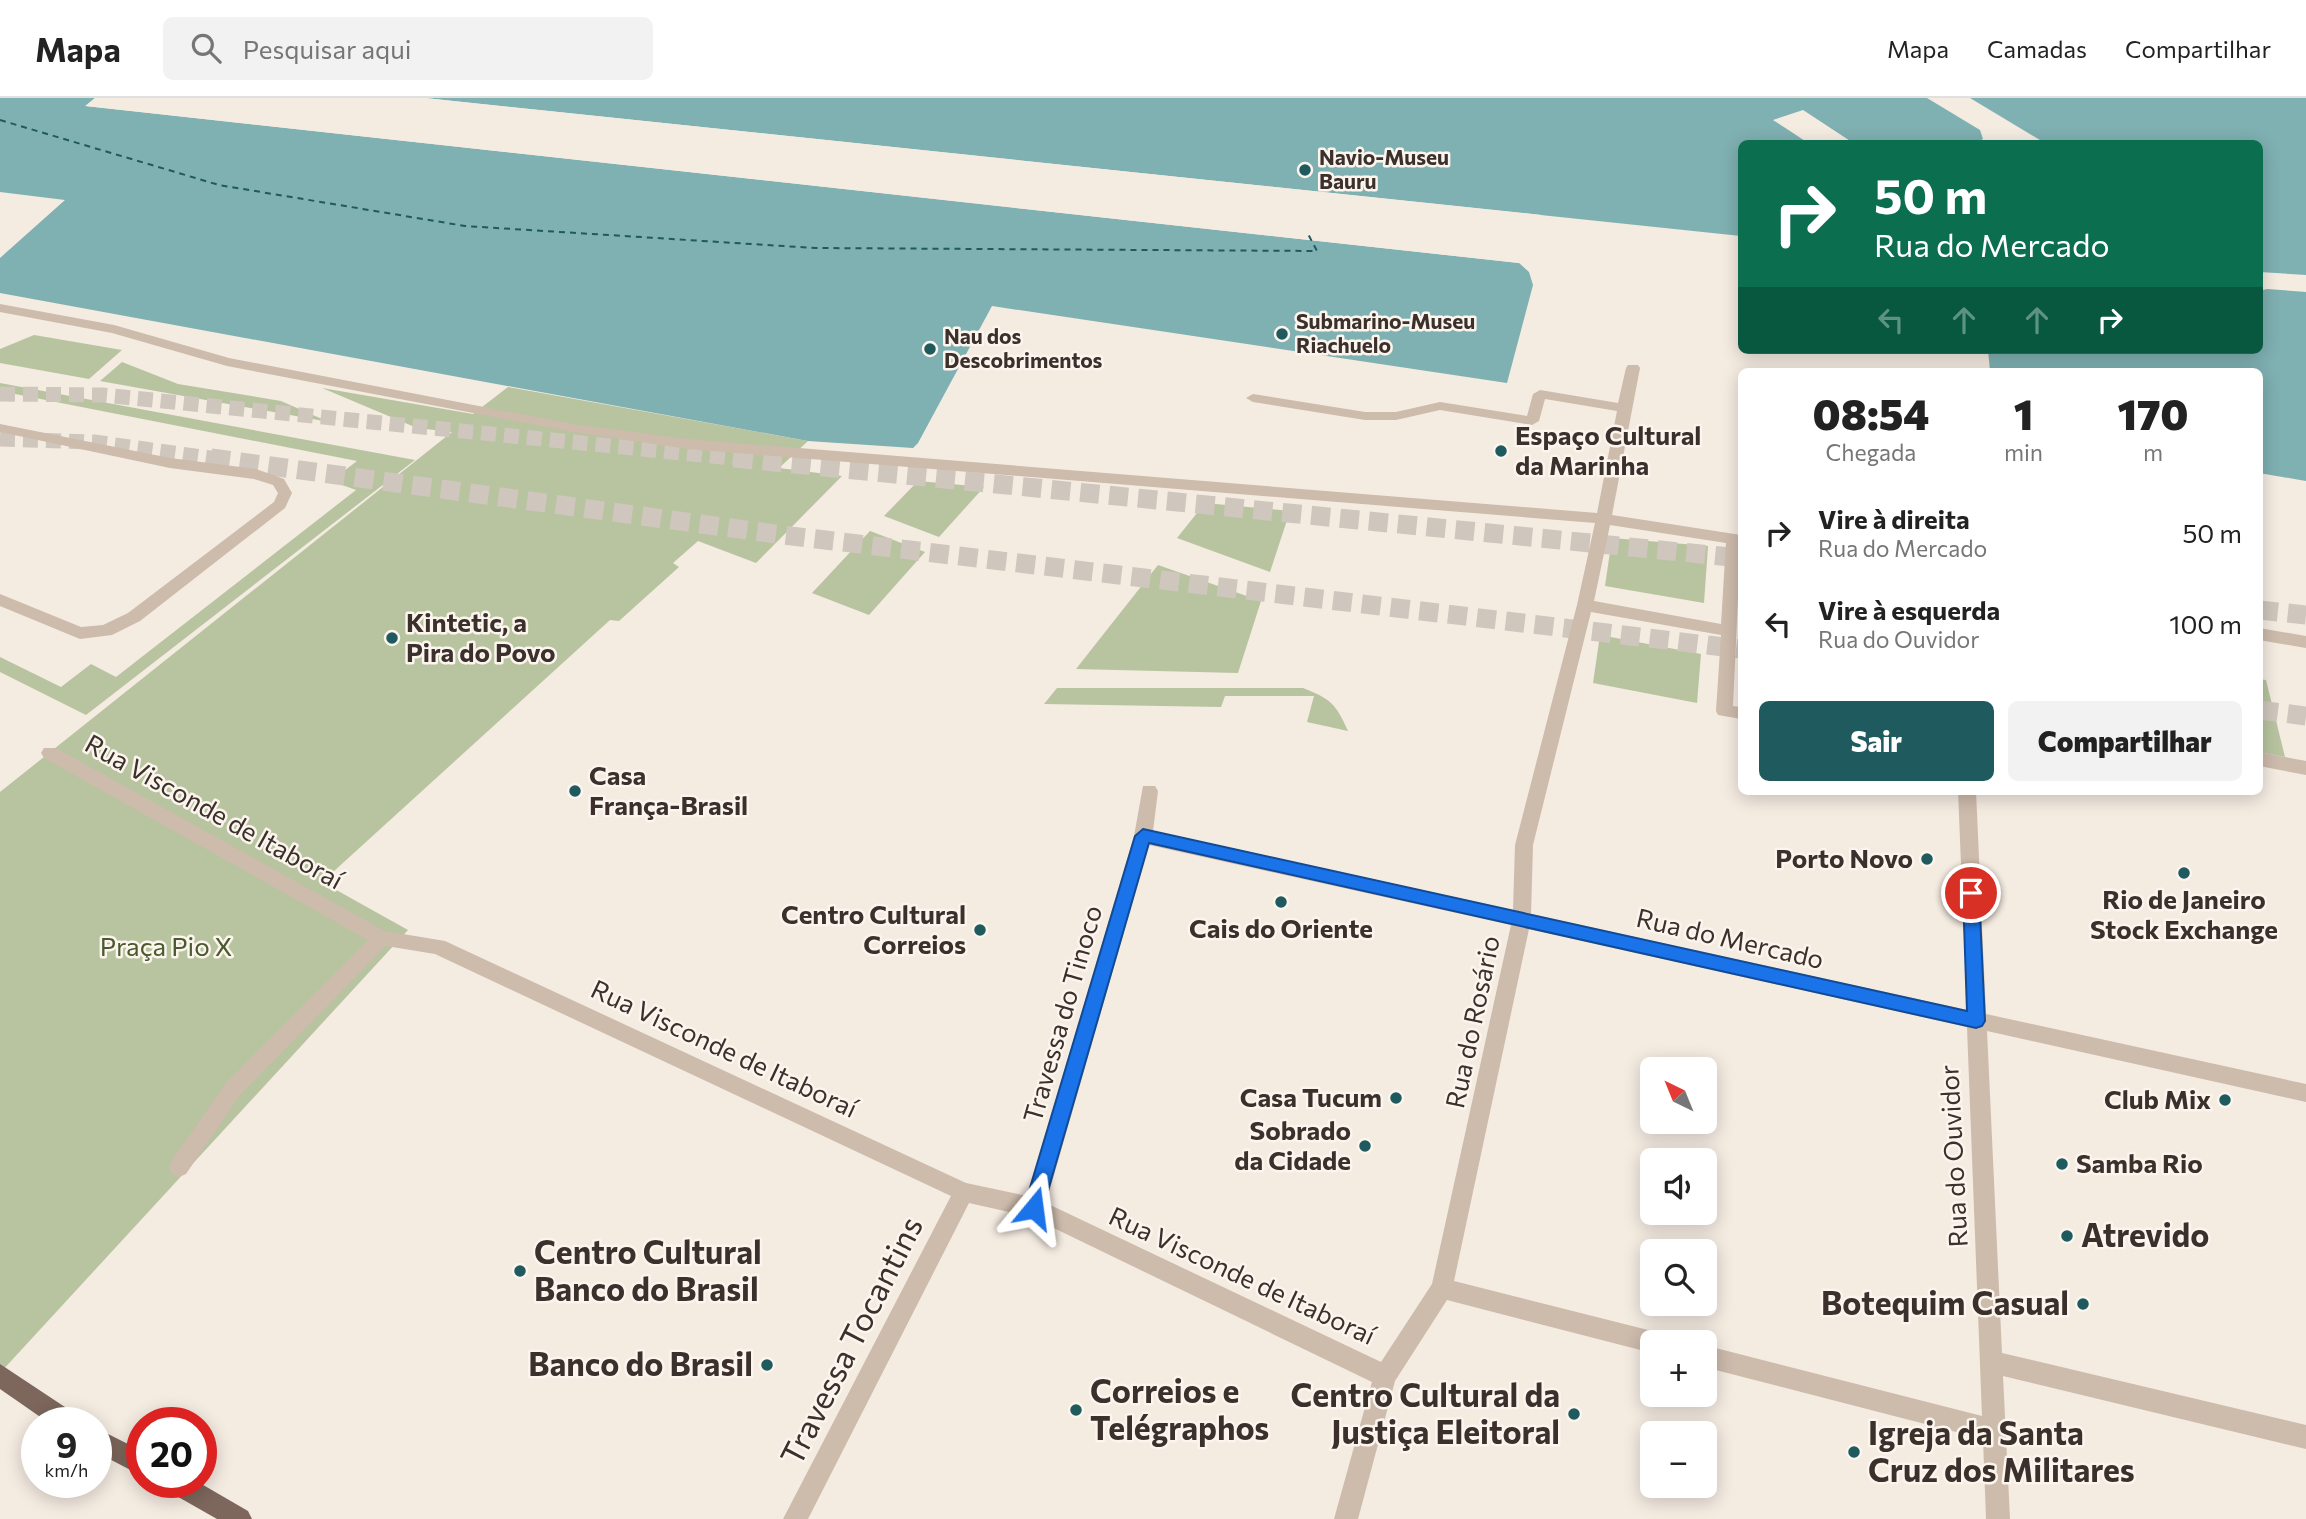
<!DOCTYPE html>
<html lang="pt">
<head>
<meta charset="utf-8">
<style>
  :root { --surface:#fff; --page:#f2f2f2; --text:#222; --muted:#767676; --line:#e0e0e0; --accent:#1f5a5e }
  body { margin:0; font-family:Commissioner,sans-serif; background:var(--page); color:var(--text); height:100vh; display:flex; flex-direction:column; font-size:26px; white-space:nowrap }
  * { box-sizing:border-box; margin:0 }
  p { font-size:23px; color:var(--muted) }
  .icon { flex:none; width:38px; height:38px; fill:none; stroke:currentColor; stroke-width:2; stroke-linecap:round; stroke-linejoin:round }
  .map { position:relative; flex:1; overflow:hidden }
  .side { position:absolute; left:1738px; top:270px; width:525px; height:427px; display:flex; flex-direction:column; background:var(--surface); border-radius:10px; box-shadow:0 4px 18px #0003 }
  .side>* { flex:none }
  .guide { position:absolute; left:1738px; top:42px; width:525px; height:214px; border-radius:10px; box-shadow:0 4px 18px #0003; background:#0b6e4f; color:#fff; overflow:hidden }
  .needle { width:46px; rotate:317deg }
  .tools { position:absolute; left:1640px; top:959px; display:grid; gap:14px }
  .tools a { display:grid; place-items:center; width:77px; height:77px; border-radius:10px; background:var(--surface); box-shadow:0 4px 18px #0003; font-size:35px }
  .speed { position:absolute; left:21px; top:1309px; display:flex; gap:14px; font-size:35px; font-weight:700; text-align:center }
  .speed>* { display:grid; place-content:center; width:91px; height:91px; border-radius:50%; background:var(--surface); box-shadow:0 4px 18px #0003; line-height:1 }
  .speed small { font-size:18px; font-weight:400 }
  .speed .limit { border:10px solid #d22; background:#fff; color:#111 }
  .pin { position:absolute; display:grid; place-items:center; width:60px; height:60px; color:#fff; margin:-30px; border:4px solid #fff; border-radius:50%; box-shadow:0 2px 7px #0007 }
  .me { position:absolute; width:77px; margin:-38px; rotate:16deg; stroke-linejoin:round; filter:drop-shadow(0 0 5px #0008) }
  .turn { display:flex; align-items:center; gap:24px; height:147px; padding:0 21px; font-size:32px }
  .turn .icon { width:91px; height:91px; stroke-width:2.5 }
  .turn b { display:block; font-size:49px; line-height:60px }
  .lanes { display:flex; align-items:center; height:66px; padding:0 21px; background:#0003; justify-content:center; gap:35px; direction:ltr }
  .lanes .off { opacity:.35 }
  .eta { display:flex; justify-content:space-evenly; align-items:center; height:119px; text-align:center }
  .eta b { font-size:42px; font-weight:800; line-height:49px }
  .button { display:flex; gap:14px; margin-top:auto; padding:14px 21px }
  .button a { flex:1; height:80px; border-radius:10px; background:var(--accent); color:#fff; font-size:28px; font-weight:800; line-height:80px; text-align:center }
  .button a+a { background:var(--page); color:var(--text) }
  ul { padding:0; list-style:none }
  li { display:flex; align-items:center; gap:21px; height:91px; padding:0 21px }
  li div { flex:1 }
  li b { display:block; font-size:26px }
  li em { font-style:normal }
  header { display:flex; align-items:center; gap:42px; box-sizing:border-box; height:98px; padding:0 35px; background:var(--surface); border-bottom:2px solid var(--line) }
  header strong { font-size:33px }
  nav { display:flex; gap:38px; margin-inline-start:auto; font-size:24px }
  .search { width:490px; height:63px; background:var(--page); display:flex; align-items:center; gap:18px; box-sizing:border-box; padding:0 24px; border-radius:10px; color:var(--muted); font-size:26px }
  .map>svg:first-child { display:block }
</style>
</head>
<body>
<header>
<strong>Mapa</strong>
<div class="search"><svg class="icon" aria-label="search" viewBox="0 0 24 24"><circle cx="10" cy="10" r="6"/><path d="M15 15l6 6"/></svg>Pesquisar aqui</div>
<nav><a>Mapa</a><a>Camadas</a><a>Compartilhar</a></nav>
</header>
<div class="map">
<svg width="2306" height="1421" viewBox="0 0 2306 1421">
  <rect width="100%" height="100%" fill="#f4ebe1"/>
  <g fill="#b8c4a0">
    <path d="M34 237 122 252 89 281 0 265V251Z"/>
    <path d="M122 264 178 286 281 303 329 324 100 283Z"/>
    <path d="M0 285 415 362 86 617 0 574V559L61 589 91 566 116 579 356 392 331 383 357 363 0 293Z"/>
    <path d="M508 289 808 343 779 370 842 378 756 465 698 443 673 465 679 469 619 523 610 522 322 784 408 832 0 1275V694L452 334 417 330 322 290 473 316Z"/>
    <path d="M918 383 984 389 939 439 884 418Z"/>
    <path d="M1205 405 1290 413 1270 474 1177 440Z"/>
    <path d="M870 433 925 454 869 517 812 495Z"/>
    <path d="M1612 440 1708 448 1704 505 1605 488Z"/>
    <path d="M1158 467 1261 503 1238 575 1076 571Z"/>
    <path d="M1600 537 1701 556 1697 605 1593 585Z"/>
    <path d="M2259 581 2266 582 2285 659 2259 654Z"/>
    <path d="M1057 590H1303C1331 601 1336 606 1348 633L1307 624 1314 598H1225L1221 609 1044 606Z"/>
  </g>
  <g fill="#7fb0b2">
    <path d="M0 0H95L86 8 1519 165 1529 174 1533 187 1507 285 992 208 918 345 913 350 808 343 0 195V160L65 102 0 94Z"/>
    <path d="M425 0H1927L1980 32 1983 41 1974 46 1853 45 1804 13 1774 22 1808 45 1741 46V138Z"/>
    <path d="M1970 0H2306V177L2259 174V46L2045 45Z"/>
    <path d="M2267 191 2306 194V383L2259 375V273H1990L1988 252H2259V193Z"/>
  </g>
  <g fill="#f4ebe1">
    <path d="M95 0H99L94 6 1520 162 1519 165 85 8Z"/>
    <path d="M422 0H425L1542 117 1540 120 425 3Z"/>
    <path d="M1803 12 1853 45 1847 46 1803 16 1781 23 1811 46 1773 22Z"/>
  </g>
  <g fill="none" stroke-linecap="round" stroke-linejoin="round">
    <path stroke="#1f5a5e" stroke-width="2" stroke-dasharray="6 5" stroke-linecap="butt" d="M0 22 219 87 465 128 815 150 1317 153 1308 136"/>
    <g stroke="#cfc6bd" stroke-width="15" stroke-dasharray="15 8" stroke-linecap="butt">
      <path d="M0 296 102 297 752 362"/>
      <path d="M0 341 94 344 224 362"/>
    </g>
    <g stroke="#cfc6bd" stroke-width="19" stroke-dasharray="19 10" stroke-linecap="butt">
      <path d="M211 360 783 437 1741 551"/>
      <path d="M734 360 1741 460"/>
      <path d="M2259 512 2306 517"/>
      <path d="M2259 612 2306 618"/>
    </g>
    <g fill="#cdbbac" fill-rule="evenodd">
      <path d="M0 206 114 227 229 260 573 326 688 341 1597 415 1617 313 1545 301 1539 323 1532 327 1440 312 1396 322H1365L1253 304 1246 300 1253 296 1365 314H1396L1440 304 1527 318 1533 296 1540 292 1618 305 1626 270 1628 267H1638L1640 270 1612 417 1741 437 1733 608 1741 609V621L1718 617 1716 613 1721 537 1591 514 1533 747 1531 816 1967 912 1958 693H1976L1986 916 2306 986V1004L1987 933 2002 1255 2306 1327V1351L2003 1278 2010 1421H1986L1983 1341 1704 1269V1247L1982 1318 1967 929 1529 831 1454 1183 1652 1233 1660 1236 1663 1244H1652V1255L1447 1202 1395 1283 1358 1421H1334L1372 1284 1031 1119 969 1105 808 1421H783L951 1098 435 856 386 848 240 997 186 1076 179 1079 172 1076 169 1069 172 1062 226 985 368 842 44 660 41 655 44 650H56L385 833 445 843 966 1085 1027 1098 1134 738 1143 688H1155L1158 693 1153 733 1513 812 1515 747 1577 507 1595 425 688 351 573 334 227 268 112 235 0 214ZM1610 427 1726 445 1721 526 1594 503ZM1149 747 1511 827 1432 1186 1381 1264 1046 1105Z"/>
      <path d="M0 326 170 360 256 371 284 381 292 395 285 410 140 523 112 537 80 541 0 508V496L81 529 103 527 128 515 274 404 278 395 273 387 254 381 170 370 0 334Z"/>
      <path d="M2259 530 2306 538V550L2259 542Z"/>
      <path d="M2259 654 2306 663V677L2259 668Z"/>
    </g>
    <g fill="#7d675c" fill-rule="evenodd">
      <path d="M0 1266 77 1317 80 1325H49L0 1291Z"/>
      <path d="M96 1330 142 1353V1378L96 1354Z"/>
      <path d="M162 1384H198L248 1413 252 1421H217L166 1392Z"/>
    </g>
  </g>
  <path fill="#1a73e8" stroke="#114b97" stroke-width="2" d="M1143 731 1967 913 1963 795 1965 790H1977L1979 795 1985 923 1982 928 1976 930 1149 745 1043 1110 1040 1116 1034 1119 1027 1116 1024 1110 1135 738Z"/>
  <g fill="#1f5a5e" stroke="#fbf5ee" stroke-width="2.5">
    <circle cx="1305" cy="72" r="7"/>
    <circle cx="1282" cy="236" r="7"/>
    <circle cx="930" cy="251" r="7"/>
    <circle cx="1501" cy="353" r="7"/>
    <circle cx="392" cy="540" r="7"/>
    <circle cx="575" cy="693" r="7"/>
    <circle cx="1927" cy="761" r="7"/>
    <circle cx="2184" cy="775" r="7"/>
    <circle cx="1281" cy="804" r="7"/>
    <circle cx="980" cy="832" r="7"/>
    <circle cx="1396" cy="1000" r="7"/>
    <circle cx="2225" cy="1002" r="7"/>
    <circle cx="1365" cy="1048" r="7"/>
    <circle cx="2062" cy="1066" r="7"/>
    <circle cx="2067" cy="1138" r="7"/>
    <circle cx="520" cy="1173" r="7"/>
    <circle cx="2083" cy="1206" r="7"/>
    <circle cx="767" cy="1267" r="7"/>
    <circle cx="1076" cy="1312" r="7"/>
    <circle cx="1574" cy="1316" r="7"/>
    <circle cx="1854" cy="1354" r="7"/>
  </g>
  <g text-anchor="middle" stroke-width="5" stroke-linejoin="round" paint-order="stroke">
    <g font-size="21" font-weight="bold" fill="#3b302b" stroke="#fbf5ee" text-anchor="start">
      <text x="1319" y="67">Navio-Museu<tspan x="1319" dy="24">Bauru</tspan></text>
      <text x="1296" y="231">Submarino-Museu<tspan x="1296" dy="24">Riachuelo</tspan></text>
      <text x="944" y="246">Nau dos<tspan x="944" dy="24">Descobrimentos</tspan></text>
    </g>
    <g font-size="26" font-weight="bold" fill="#3b302b" stroke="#fbf5ee" text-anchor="end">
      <text x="1515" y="347" text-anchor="start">Espaço Cultural<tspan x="1515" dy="30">da Marinha</tspan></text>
      <text x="406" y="534" text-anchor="start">Kintetic, a<tspan x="406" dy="30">Pira do Povo</tspan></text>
      <text x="589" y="687" text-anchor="start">Casa<tspan x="589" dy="30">França-Brasil</tspan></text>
      <text x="1913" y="770">Porto Novo</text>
      <text x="2184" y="811" text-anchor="middle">Rio de Janeiro<tspan x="2184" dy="30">Stock Exchange</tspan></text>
      <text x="966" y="826">Centro Cultural<tspan x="966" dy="30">Correios</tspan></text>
      <text x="1281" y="840" text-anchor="middle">Cais do Oriente</text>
      <text x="1382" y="1009">Casa Tucum</text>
      <text x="2211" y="1011">Club Mix</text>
      <text x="1351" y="1042">Sobrado<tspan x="1351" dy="30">da Cidade</tspan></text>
      <text x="2076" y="1075" text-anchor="start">Samba Rio</text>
    </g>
    <g font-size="26" fill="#3b302b" stroke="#fbf5ee">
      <text transform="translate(214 714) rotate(29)" y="9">Rua Visconde de Itaboraí</text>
      <text transform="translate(1730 841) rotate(13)" y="9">Rua do Mercado</text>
      <text transform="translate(1063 916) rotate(-74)" y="9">Travessa do Tinoco</text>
      <text transform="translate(1473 924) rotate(-78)" y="9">Rua do Rosário</text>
      <text transform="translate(724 951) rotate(25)" y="9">Rua Visconde de Itaboraí</text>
      <text transform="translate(1954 1058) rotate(-93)" y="9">Rua do Ouvidor</text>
      <text transform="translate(1242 1178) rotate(25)" y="9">Rua Visconde de Itaboraí</text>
    </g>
    <g font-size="26" fill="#4a5a2e" stroke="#fbf5ee">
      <text x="166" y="858">Praça Pio X</text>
    </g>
    <g font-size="32" font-weight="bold" fill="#3b302b" stroke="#fbf5ee" text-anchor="start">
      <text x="2081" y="1149">Atrevido</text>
      <text x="534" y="1166">Centro Cultural<tspan x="534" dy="37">Banco do Brasil</tspan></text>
      <text x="2069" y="1217" text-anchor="end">Botequim Casual</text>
      <text x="753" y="1278" text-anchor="end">Banco do Brasil</text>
      <text x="1090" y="1305">Correios e<tspan x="1090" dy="37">Telégraphos</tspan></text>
      <text x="1560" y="1309" text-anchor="end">Centro Cultural da<tspan x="1560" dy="37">Justiça Eleitoral</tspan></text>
      <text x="1868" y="1347">Igreja da Santa<tspan x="1868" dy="37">Cruz dos Militares</tspan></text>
    </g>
    <g font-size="32" fill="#3b302b" stroke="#fbf5ee">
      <text transform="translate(852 1243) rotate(-63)" y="11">Travessa Tocantins</text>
    </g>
  </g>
</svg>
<div class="tools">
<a><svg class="needle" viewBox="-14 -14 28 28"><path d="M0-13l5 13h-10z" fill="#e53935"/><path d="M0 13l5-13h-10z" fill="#767676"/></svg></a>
<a><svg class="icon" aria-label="sound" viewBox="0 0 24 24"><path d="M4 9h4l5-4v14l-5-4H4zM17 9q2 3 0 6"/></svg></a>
<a><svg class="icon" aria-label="search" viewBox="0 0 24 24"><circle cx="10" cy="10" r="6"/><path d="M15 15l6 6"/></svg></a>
<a>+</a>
<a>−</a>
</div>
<div class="speed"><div>9<small>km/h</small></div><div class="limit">20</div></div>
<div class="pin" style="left:1971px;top:795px;background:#d93025"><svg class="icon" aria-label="arrive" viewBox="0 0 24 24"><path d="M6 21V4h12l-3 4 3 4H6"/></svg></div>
<svg class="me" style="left:1034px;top:1110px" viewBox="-20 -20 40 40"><path d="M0-17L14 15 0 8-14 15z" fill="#1a73e8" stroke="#fff" stroke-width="4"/></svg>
<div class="guide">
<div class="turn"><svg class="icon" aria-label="right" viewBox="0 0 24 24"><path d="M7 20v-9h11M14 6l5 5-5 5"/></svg><div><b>50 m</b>Rua do Mercado</div></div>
<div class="lanes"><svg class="icon off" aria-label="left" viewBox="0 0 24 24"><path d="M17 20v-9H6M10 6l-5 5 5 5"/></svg><svg class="icon off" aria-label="ahead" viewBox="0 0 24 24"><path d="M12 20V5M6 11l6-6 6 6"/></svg><svg class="icon off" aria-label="ahead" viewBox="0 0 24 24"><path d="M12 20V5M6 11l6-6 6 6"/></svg><svg class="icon" aria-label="right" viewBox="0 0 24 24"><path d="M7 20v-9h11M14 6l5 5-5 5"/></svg></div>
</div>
<section class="side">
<div class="eta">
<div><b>08:54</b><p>Chegada</p></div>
<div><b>1</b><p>min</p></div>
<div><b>170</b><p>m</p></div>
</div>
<ul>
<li><svg class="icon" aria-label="right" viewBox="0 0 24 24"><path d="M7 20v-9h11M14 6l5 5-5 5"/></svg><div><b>Vire à direita</b><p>Rua do Mercado</p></div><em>50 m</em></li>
<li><svg class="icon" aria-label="left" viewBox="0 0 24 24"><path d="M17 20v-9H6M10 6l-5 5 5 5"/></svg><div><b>Vire à esquerda</b><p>Rua do Ouvidor</p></div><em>100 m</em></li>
</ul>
<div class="button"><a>Sair</a><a>Compartilhar</a></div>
</section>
</div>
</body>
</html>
